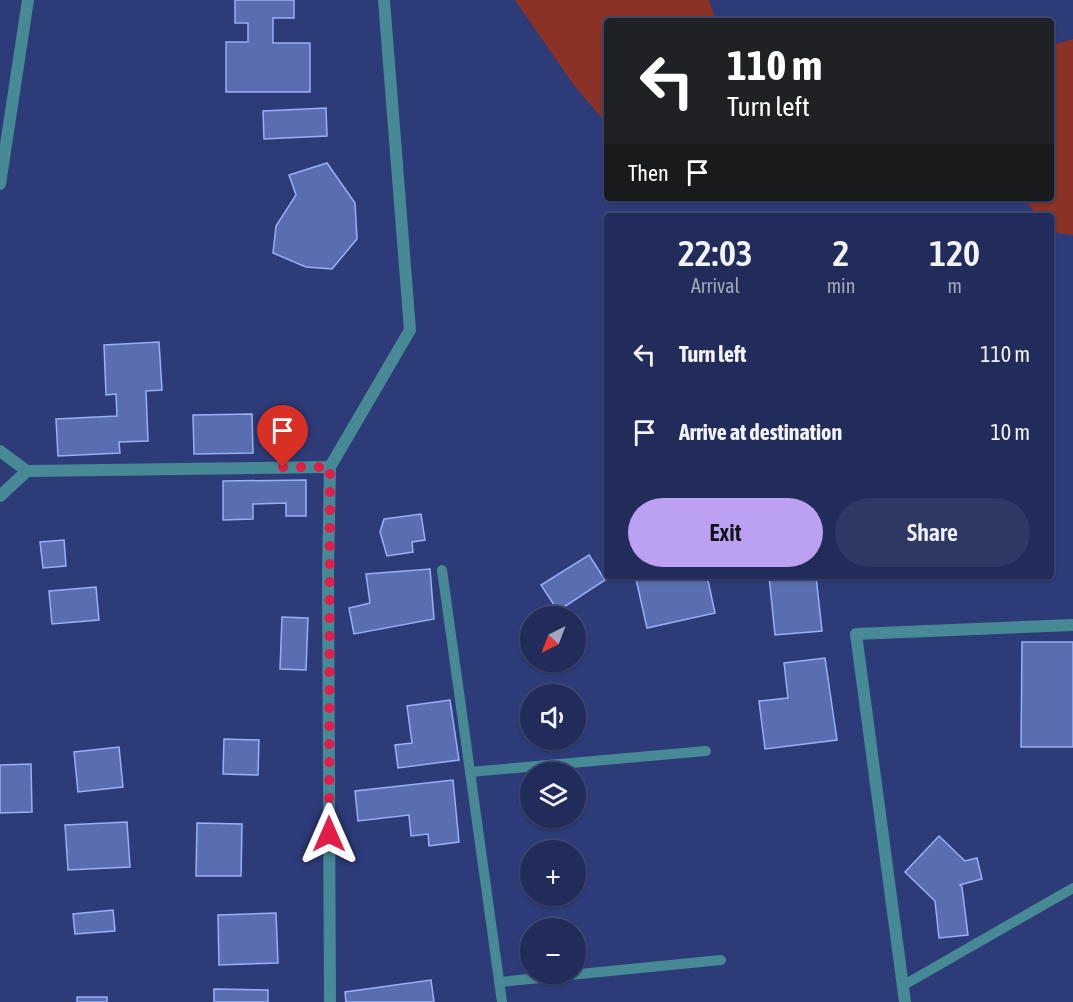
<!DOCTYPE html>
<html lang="en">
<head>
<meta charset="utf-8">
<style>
  :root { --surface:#222c5b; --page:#2e3864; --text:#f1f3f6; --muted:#a2a7bb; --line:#3f4871; --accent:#bca0f2 }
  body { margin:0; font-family:"Asap Condensed",sans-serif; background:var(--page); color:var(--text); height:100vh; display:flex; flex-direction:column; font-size:22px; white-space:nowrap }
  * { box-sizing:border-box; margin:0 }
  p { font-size:20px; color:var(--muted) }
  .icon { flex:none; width:33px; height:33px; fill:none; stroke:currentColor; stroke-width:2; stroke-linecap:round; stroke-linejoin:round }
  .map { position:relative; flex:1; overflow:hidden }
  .panel { position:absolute; left:604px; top:213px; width:450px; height:366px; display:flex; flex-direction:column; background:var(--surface); border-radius:6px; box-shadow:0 2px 4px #0004,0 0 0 2px var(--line) }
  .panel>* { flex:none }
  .banner { position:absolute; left:604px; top:18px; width:450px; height:183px; border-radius:6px; box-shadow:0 2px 4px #0004,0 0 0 2px var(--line); background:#202124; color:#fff; overflow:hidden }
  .needle { width:39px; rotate:222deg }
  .fabs { position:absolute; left:520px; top:606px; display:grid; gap:12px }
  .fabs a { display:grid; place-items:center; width:66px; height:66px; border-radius:50%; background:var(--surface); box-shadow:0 2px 4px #0004,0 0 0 2px var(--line); font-size:30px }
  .pin { position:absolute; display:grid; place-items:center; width:51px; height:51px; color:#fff; margin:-62px -26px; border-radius:50% 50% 50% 0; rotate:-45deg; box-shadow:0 0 6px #0007 }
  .pin .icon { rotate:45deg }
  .me { position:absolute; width:66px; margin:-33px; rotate:0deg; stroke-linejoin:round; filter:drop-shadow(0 0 4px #0008) }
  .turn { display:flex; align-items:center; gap:21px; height:126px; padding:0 24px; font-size:27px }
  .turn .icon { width:78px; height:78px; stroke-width:2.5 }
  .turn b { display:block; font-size:42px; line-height:51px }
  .then { display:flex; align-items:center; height:57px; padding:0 24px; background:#0003; gap:12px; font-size:22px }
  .eta { display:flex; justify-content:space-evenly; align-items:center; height:102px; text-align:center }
  .eta b { font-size:36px; font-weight:600; line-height:42px }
  .action { display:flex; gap:12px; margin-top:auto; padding:12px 24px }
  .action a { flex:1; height:69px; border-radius:36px; background:var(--accent); color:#111; font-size:24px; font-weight:600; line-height:69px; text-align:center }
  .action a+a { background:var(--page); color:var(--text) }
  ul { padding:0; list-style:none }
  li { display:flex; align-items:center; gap:18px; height:78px; padding:0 24px }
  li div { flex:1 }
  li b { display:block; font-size:22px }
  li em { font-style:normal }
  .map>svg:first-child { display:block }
</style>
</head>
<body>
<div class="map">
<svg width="1073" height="1002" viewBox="0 0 1073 1002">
  <rect width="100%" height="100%" fill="#2d3b79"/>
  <g fill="#893225">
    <path d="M515 0H709L716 21H608L607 124 573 84Z"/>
    <path d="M1073 39V235L1052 232V216H1038L1023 198H1052V45Z"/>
  </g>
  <g fill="#5a6db0" stroke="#99aff6" stroke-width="1.5">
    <path d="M235 0H294V18H273V43H310V92H226V42H248V23H235Z"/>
    <path d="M326 108 327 136 264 139 263 111Z"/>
    <path d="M327 163 355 203 357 239 332 269 306 267 273 253 276 226 296 195 289 175Z"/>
    <path d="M159 342 162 390 146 391 148 441 119 442 120 453 58 456 56 419 117 416 116 394 106 395 104 345Z"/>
    <path d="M252 414 253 453 194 454 193 415Z"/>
    <path d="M306 480V516H286V503L253 504V519L223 520V481Z"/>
    <path d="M421 514 425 540 412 542 413 552 387 556 380 532 384 519Z"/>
    <path d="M64 540 66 566 43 568 40 542Z"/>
    <path d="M589 555 605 580 558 611 541 585Z"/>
    <path d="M430 569 434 619 354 634 349 608 370 603 366 574Z"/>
    <path d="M649 576H707L715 613 647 628 636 579Z"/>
    <path d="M769 576H816L822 631 775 635Z"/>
    <path d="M972 576H1025V579Z"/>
    <path d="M96 587 99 620 52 624 49 591Z"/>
    <path d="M282 617 308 618 306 670 280 669Z"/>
    <path d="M1022 642H1073V747H1021Z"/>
    <path d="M825 658 837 740 765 749 759 701 788 698 784 663Z"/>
    <path d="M450 700 459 760 398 768 395 745 412 743 407 706Z"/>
    <path d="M224 739 259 740 258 775 223 774Z"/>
    <path d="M119 747 123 787 78 792 74 752Z"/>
    <path d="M31 764 32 812 0 813V765Z"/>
    <path d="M453 780 459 842 429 846 428 834 411 836 409 815 358 821 355 791Z"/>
    <path d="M127 822 130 867 68 870 65 825Z"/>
    <path d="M197 823 242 824 241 876H196Z"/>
    <path d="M939 836 965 861 977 858 982 879 960 885 962 887 968 935 939 938 935 901 905 872Z"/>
    <path d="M113 910 115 931 75 934 73 914Z"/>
    <path d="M276 913 278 963 219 965 218 915Z"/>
    <path d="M431 980 434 1002H346L345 992Z"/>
    <path d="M214 989 268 990V1002H214Z"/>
    <rect x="77" y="997" width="30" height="5"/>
  </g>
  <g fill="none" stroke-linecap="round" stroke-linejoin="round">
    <g stroke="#478995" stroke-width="10">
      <path d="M442 570 502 1002"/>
      <path d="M470 772 706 751"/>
      <path d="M499 982 721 960"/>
      <path d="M904 985 1073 888"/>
    </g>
    <g stroke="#478995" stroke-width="12">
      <path d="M0 184 28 0"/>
      <path d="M0 451 27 471 0 496"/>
      <path d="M27 471 330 467"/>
      <path d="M330 1002 328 571 330 467 410 330 384 0"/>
      <path d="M905 1002 856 634 1073 625"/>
    </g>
  </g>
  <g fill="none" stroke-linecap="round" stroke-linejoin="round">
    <path stroke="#e11d48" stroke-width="10" stroke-dasharray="0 18" d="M283 467H330L329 834"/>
  </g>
</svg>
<div class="fabs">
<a><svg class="needle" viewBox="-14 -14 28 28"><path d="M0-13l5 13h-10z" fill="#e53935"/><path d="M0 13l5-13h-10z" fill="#a2a7bb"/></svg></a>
<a><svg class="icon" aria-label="sound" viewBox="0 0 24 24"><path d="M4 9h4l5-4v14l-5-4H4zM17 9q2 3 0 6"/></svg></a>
<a><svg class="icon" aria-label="layers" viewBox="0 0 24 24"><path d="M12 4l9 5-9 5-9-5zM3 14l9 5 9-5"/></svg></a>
<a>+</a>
<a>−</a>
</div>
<div class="pin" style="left:283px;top:467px;background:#d93025"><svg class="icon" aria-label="arrive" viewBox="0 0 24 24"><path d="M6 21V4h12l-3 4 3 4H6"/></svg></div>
<svg class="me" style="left:329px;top:834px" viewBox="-20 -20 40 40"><path d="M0-17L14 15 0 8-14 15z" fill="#e11d48" stroke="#fff" stroke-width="4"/></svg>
<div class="banner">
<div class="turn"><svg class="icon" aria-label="left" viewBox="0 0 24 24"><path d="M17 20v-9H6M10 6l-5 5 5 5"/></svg><div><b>110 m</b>Turn left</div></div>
<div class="then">Then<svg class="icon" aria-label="arrive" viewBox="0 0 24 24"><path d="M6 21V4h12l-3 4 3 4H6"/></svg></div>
</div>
<section class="panel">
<div class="eta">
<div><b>22:03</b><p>Arrival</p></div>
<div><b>2</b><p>min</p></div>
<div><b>120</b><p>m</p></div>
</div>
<ul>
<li><svg class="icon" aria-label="left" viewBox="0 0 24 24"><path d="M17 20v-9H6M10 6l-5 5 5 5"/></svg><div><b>Turn left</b></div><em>110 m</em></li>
<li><svg class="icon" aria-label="arrive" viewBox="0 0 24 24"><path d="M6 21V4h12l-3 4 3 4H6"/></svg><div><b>Arrive at destination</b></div><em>10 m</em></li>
</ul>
<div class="action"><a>Exit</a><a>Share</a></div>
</section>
</div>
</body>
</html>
